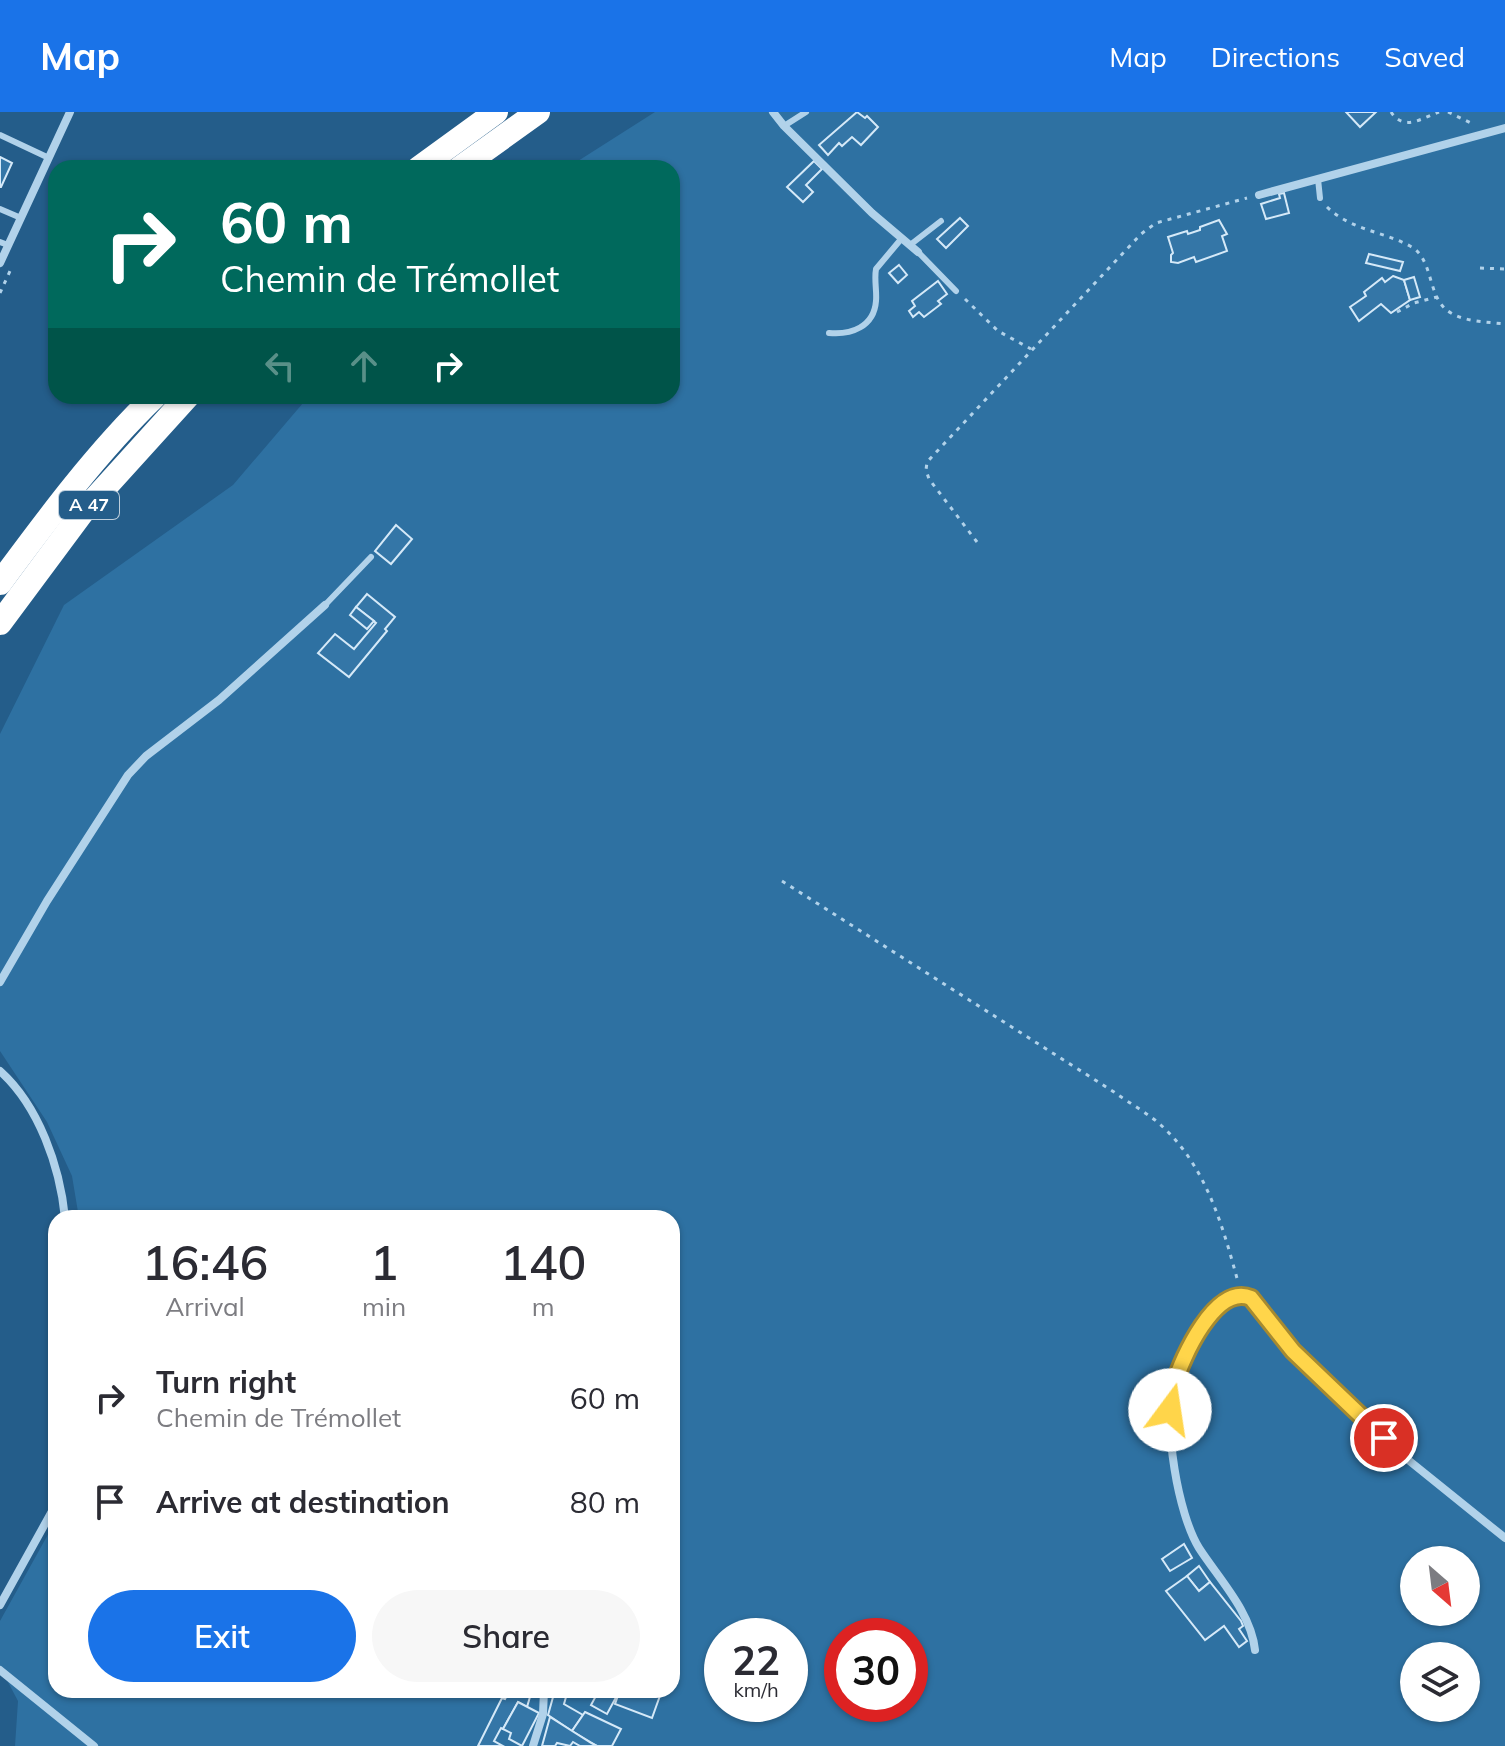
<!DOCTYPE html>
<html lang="en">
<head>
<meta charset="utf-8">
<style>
  :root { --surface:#fff; --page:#f7f7f7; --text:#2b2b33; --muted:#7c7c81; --accent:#1a73e8 }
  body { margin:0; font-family:Mulish,sans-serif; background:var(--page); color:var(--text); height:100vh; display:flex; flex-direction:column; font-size:30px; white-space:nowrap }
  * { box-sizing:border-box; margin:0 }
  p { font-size:26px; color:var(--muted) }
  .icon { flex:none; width:44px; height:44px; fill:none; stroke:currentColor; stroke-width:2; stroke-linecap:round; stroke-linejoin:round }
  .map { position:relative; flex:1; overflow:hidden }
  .panel { position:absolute; left:48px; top:1098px; width:632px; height:488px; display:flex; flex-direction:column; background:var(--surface); border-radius:24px; box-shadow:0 2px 6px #0004 }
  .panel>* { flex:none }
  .guide { position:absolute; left:48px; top:48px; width:632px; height:244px; border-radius:24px; box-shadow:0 2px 6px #0004; background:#00695c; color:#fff; overflow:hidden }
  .needle { width:52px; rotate:152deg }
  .tools { position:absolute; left:1400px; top:1434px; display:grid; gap:16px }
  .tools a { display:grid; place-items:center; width:80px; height:80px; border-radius:50%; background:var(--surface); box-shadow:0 2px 6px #0004; font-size:40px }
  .speed { position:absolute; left:704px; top:1506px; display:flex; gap:16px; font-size:40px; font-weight:700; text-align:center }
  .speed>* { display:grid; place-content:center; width:104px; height:104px; border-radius:50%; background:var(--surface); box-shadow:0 2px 6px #0004; line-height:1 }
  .speed small { font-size:20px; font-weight:400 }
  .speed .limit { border:12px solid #d22; background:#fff; color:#111 }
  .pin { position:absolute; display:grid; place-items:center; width:68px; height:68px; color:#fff; margin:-34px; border:4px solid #fff; border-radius:50%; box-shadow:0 2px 8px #0007 }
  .me { position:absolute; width:88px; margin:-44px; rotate:14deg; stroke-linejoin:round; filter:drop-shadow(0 0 6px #0008) }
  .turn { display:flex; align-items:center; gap:28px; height:168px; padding:0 40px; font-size:36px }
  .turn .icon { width:104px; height:104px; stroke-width:2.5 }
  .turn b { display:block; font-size:56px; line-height:68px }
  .lanes { display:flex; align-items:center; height:76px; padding:0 40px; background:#0003; justify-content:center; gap:40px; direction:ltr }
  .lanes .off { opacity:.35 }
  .eta { display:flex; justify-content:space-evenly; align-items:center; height:136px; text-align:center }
  .eta b { font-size:48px; font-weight:600; line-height:56px }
  .action { display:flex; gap:16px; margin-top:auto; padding:16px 40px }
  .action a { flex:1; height:92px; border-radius:48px; background:var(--accent); color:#fff; font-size:32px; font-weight:600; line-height:92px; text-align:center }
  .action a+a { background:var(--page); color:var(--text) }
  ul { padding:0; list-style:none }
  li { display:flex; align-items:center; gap:24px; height:104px; padding:0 40px }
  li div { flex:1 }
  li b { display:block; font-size:30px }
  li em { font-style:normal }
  header { display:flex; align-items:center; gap:48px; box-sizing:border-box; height:112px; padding:0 40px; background:var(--accent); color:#fff }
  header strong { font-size:38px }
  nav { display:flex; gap:44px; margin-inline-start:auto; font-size:28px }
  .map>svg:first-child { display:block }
</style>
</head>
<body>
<header>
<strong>Map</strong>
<nav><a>Map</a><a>Directions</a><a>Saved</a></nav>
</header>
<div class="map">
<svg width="1505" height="1634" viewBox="0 0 1505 1634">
  <rect width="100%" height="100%" fill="#245d8a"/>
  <path fill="#2e71a2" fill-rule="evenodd" d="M655 0H1505V1634H15L18 1589 0 1555V1509L56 1408V1578H672V1106H79L72 1064 47 1010 0 939V622L64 493 233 373 309 284H672V56H567ZM1414 1448H1466V1500H1414ZM722 1524H790V1592H722ZM842 1524H910V1592H842ZM1414 1544H1466V1596H1414Z"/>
  <g fill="#3476a7" stroke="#d5e9f8" stroke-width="2">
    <path d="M857 0 865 6 867 4 878 15 861 33 852 25 842 34 839 31 828 43 819 33Z"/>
    <path d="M1346 0H1376L1360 15Z"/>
    <path d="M0 45 12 51 1 75H0Z"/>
    <path d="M814 49 822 57 806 73 813 80 803 90 787 75Z"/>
    <path d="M1284 81 1289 101 1266 107 1261 92 1280 86 1279 82Z"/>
    <path d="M960 106 968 114 946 136 937 127Z"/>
    <path d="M1219 108 1227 122 1222 124 1227 139 1196 150 1194 145 1178 151 1171 150V143L1173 141 1168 125 1187 119 1188 122 1200 118V115Z"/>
    <path d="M1369 142 1403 150 1400 159 1366 151Z"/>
    <path d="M899 153 907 163 898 171 889 161Z"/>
    <path d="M1393 164 1404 168 1410 188 1391 201 1381 192 1359 209 1350 195 1366 184 1364 180 1382 166 1385 170Z"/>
    <path d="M1414 165 1420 185 1410 188 1404 168Z"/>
    <path d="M938 169 947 182 938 189 941 192 924 205 919 200 913 205 909 199 915 194 912 189Z"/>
    <path d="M396 413 412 427 391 452 375 439Z"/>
    <path d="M367 482 395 505 385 517 387 519 349 565 318 541 335 522 354 537 376 511 356 495Z"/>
    <path d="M356 495 374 509 367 517 350 503Z"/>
    <path d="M1184 1432 1192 1446 1170 1459 1162 1447Z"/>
    <path d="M1199 1454 1210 1470 1199 1479 1187 1464Z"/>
    <path d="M1187 1464 1199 1479 1210 1470 1241 1509 1243 1514 1239 1517 1247 1529 1239 1535 1224 1514 1205 1528 1166 1479Z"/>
    <path d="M510 1578H532L527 1595 518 1590 503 1617 501 1616 494 1629 503 1634H478L502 1586 505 1587Z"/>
    <path d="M555 1578H568L564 1592 583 1603 572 1619 548 1603Z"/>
    <path d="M588 1578H620L607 1602 591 1593 597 1582Z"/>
    <path d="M620 1578H662L652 1606 615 1592Z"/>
    <path d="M518 1590 539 1601 522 1634 509 1627 511 1621 503 1617Z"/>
    <path d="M585 1600 621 1617 612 1634H597L572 1619Z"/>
    <path d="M550 1605 591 1631 597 1634H580L573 1630 570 1634 557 1631 555 1634H542Z"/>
  </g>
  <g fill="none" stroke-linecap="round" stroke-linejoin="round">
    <g stroke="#b1d2ea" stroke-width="3" stroke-dasharray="4 6" stroke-linecap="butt">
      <path d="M1391 0C1404 20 1422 6 1439 0"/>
      <path d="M1448 0 1473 12"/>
      <path d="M1327 95C1351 118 1382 119 1410 134 1435 147 1426 187 1451 201 1466 210 1488 210 1505 212"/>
      <path d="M1480 156 1505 157"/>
      <path d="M0 181 10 159"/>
      <path d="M965 187 998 219 1031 237"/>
      <path d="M1397 200 1414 191 1437 185"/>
      <path d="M977 430 929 367 926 358 927 350 1141 122 1156 111 1247 86"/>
      <path d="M782 769 1114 980C1130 992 1150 1002 1164 1016 1207 1057 1223 1115 1238 1170"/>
    </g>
    <g stroke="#b1d2ea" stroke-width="6">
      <path d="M784 14 806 0"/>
      <path d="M0 23 49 46"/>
      <path d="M1318 67 1320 86"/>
      <path d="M0 97 21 106"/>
      <path d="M0 130 8 133"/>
      <path d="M910 133 941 109"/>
      <path d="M918 140 956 179"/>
      <path d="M829 221C851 223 874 215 876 189 877 179 874 168 876 157L902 126"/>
      <path d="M325 493 371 445"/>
    </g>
    <g stroke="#b1d2ea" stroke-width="8">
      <path d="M773 0 784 14 872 101 918 140"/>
      <path d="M1259 83 1505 16"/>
      <path d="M0 151 70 0"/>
      <path d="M0 870 47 789 128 663 146 644 219 588 325 493"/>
      <path d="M0 959C39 994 60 1055 65 1106"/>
      <path d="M0 1493 56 1392"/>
      <path d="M1255 1538C1251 1500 1219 1467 1199 1436 1178 1402 1163 1313 1174 1274 1179 1253 1191 1231 1203 1213 1214 1196 1230 1177 1251 1186L1293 1239 1407 1347 1505 1426"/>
      <path d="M0 1558 94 1634"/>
      <path d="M533 1634 543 1602 544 1578"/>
    </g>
    <g stroke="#fff" stroke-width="24">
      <path d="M419 56 496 0"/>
      <path d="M460 56 538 0"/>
      <path d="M0 471C48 406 97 340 155 284"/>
      <path d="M0 511 81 402 188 284"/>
    </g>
  </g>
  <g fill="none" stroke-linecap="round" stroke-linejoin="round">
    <g stroke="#a68a30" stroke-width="20">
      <path id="route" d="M1170 1298C1171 1290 1172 1281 1174 1273 1182 1245 1216 1171 1251 1186L1293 1239 1384 1326"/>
    </g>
    <use href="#route" stroke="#ffd54a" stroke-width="14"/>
  </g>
  <g text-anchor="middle" stroke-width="8" stroke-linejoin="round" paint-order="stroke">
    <rect fill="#245d8a" stroke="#bdcedc" stroke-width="2" x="59" y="379" width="60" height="28" rx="6"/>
    <g font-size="18" font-weight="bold" fill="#fff">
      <text x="89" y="399">A 47</text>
    </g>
  </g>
</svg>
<div class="tools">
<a><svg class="needle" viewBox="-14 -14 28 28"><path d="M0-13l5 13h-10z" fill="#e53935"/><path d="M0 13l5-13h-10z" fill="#7c7c81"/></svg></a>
<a><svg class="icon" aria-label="layers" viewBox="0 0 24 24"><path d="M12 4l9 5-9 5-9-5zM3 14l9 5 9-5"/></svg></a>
</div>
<div class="speed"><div>22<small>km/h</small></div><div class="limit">30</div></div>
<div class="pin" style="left:1384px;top:1326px;background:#d93025"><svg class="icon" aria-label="arrive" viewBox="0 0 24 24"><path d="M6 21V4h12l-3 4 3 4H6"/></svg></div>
<svg class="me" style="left:1170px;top:1298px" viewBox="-20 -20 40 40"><circle r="19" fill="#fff"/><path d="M0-13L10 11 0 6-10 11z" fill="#ffd54a"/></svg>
<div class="guide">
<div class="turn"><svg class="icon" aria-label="right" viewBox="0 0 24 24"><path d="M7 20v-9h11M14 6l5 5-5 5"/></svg><div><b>60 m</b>Chemin de Trémollet</div></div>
<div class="lanes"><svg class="icon off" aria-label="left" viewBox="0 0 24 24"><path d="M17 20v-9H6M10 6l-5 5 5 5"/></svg><svg class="icon off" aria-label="ahead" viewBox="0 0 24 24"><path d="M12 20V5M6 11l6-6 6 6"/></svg><svg class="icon" aria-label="right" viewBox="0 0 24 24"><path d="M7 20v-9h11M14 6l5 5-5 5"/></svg></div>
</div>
<section class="panel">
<div class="eta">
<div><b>16:46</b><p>Arrival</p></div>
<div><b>1</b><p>min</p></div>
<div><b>140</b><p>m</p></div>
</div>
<ul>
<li><svg class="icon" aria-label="right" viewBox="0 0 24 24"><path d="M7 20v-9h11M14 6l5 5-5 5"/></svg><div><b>Turn right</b><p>Chemin de Trémollet</p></div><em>60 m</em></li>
<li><svg class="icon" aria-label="arrive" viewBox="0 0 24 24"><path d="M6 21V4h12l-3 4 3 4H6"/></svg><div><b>Arrive at destination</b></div><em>80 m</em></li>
</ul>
<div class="action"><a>Exit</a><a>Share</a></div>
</section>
</div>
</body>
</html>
